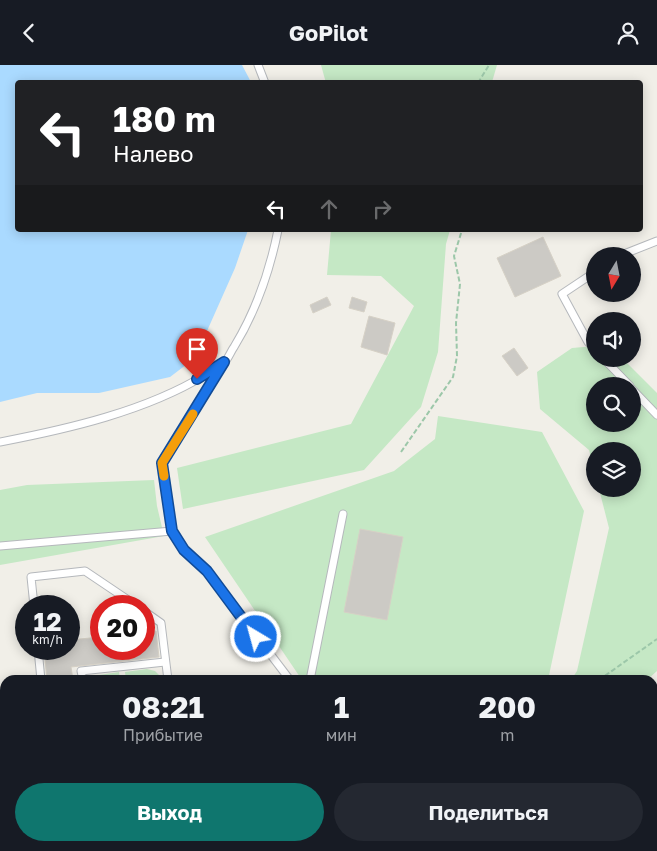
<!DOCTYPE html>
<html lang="ru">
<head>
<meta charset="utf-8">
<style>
  :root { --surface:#171b24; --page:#242831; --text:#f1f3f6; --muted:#9ea1a6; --accent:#0f766e }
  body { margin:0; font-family:"Golos Text",sans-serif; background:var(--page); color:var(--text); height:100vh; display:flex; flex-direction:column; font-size:19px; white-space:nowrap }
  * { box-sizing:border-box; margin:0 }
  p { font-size:16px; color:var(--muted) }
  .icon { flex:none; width:28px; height:28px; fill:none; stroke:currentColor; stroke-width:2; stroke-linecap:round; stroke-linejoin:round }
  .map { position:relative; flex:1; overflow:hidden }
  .sheet { position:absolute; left:0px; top:610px; width:658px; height:176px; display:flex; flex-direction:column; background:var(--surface); border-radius:15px 15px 0 0; box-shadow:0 2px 12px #0003 }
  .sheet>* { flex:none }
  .banner { position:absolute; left:15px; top:15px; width:628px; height:152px; border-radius:5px; box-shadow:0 2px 12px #0003; background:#202124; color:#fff; overflow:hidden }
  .needle { width:32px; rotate:190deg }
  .controls { position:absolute; left:586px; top:182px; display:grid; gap:10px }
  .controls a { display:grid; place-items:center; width:55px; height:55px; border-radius:50%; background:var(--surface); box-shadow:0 2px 12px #0003; font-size:25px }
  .speed { position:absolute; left:15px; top:530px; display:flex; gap:10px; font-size:25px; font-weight:700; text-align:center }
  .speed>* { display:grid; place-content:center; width:65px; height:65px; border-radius:50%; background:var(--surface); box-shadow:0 2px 12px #0003; line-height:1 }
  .speed small { font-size:12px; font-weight:400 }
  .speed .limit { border:8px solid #d22; background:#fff; color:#111 }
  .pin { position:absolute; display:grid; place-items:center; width:42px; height:42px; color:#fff; margin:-51px -21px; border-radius:50% 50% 50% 0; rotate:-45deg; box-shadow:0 0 5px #0007 }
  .pin .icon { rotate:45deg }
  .me { position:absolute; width:55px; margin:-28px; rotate:323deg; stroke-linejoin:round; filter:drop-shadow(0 0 4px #0008) }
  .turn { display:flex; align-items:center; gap:18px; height:105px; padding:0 15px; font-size:22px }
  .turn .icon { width:65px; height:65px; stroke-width:2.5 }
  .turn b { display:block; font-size:35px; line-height:42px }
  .lanes { display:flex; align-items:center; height:48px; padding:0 15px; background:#0003; justify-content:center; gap:25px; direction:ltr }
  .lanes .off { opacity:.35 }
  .eta { display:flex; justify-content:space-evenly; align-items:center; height:85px; text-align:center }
  .eta b { font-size:30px; font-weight:700; line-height:35px }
  .cta { display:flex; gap:10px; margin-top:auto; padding:10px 15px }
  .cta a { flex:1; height:58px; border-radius:30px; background:var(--accent); color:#fff; font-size:20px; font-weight:700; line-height:58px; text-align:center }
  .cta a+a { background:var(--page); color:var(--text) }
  header { display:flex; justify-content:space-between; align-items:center; height:65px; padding:0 15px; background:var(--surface); font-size:22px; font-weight:700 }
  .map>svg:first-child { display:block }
</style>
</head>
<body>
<header><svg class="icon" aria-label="back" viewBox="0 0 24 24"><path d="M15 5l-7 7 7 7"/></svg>GoPilot<svg class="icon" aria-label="person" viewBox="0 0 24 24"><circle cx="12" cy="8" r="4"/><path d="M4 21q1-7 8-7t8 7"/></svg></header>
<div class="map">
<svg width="657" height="786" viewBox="0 0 657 786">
  <rect width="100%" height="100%" fill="#f1efe8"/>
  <g fill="#c5e8c5" fill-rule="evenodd">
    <path d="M321 0H497L492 17 326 18Z"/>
    <path d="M331 165H450L446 179 438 287 421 342 364 405 183 444 177 403 351 359 414 241 381 211 327 210Z"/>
    <path d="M595 281V294H623L657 328V606L647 615H571L577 606 609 463 599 424H632V386H595V408L589 385 540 344 537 307 572 283ZM595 321H632V359H595Z"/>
    <path d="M438 351 542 367 584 446 548 615H302L205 472 394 406 435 374Z"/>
    <path d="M154 415 157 441 164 471 0 500V425L27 420Z"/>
    <path d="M147 604 155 606 164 615H126L125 607Z"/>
    <path d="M119 607 120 615H92L99 610Z"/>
    <path d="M657 658V709L653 712V662Z"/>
    <path d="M487 781H513L515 786H479Z"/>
  </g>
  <path fill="#aadaff" d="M0 0H242L251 17 18 18V165H248L235 203 195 293 170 312 99 328H37L0 337Z"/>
  <g fill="#cccac5" stroke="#d6d1c6">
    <path d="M543 172 561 211 515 232 497 193Z"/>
    <path d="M327 232 331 240 313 248 310 240Z"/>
    <path d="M352 232 367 237 364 247 349 243Z"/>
    <path d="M369 251 395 258 387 290 361 282Z"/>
    <path d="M514 283 528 303 517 311 502 291Z"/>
    <path d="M360 464 403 472 387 555 344 547Z"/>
    <path d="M156 566 159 592 71 602 73 615H47L44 584H69V575L101 572V584H144V567Z"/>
  </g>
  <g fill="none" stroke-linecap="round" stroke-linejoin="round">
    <g stroke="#b5b8bc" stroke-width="9">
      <g id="service">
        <path d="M258 0 265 18"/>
        <path d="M619 191 657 176"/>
        <path d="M595 207 562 229 588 277 595 284"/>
        <path d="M604 294 630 321"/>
        <path d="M223 300 162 398 172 466 184 485 207 506 290 615"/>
        <path d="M632 324 657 350"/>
        <path d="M0 377C68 364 146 346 205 310 211 306 219 302 224 298 228 294 231 286 234 282 256 246 270 205 278 165"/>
        <path d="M0 481 172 466"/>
        <path d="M34 541 31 512 85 506 137 541"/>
        <path d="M144 546 161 558 168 615"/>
        <path d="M38 584 41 615"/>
        <path d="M83 615 81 606 165 597"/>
        <path d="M310 615 343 449"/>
        <path d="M350 781 353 786"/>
        <path d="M375 786 384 781"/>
      </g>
    </g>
    <g stroke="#b5b8bc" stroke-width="16">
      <g id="minor">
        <path d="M420 781 422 786"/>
        <path d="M84 786 119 781"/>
      </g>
    </g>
    <g stroke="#b6babf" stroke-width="22">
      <g id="secondary">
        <path d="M652 643 657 639"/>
        <path d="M446 786 453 781"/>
      </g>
    </g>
    <g stroke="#9cc7a9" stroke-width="2" stroke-dasharray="5 2.5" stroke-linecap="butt">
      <path d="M478 18 489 0"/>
      <path d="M401 387 453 312 457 291 456 258 460 219 454 191 462 165"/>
      <path d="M599 615 657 574"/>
      <path d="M534 781 536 786"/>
      <path d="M399 786 402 781"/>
    </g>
    <use href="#service" stroke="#fff" stroke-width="7"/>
    <use href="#minor" stroke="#fff" stroke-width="14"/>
    <use href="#secondary" stroke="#fff" stroke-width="20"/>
    <g stroke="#b6b7b8" stroke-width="4" stroke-dasharray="1 6" stroke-linecap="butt">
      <path d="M652 754 657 750"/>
      <path d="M625 786 631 781"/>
    </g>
  </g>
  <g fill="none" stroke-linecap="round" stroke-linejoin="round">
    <g stroke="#114b97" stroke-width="12">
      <path id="route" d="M197 314 224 297 162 398 172 466 184 485 207 506 256 572"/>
    </g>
    <use href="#route" stroke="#1a73e8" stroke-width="9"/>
    <path stroke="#f59e0b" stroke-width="9" d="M164 411 162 398 193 349"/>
  </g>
</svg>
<div class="controls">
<a><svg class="needle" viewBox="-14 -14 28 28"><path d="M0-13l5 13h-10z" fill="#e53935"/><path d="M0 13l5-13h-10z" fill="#9ea1a6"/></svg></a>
<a><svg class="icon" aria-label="sound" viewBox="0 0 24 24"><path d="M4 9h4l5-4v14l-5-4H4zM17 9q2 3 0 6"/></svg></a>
<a><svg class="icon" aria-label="search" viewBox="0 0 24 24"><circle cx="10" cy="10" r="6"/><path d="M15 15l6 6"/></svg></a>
<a><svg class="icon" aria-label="layers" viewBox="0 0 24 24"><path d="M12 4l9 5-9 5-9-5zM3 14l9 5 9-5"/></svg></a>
</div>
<div class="speed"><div>12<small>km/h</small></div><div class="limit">20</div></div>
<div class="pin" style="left:197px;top:314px;background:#d93025"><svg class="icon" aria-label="arrive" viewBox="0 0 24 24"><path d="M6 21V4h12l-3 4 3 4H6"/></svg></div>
<svg class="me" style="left:256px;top:572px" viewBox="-20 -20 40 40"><circle r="17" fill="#1a73e8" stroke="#fff" stroke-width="3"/><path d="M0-11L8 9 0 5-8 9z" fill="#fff"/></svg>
<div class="banner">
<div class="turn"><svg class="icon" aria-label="left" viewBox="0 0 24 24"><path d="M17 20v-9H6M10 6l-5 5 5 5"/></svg><div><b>180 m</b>Налево</div></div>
<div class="lanes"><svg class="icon" aria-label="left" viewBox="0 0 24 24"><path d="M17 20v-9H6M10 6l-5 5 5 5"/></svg><svg class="icon off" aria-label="ahead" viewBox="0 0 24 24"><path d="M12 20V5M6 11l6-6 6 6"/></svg><svg class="icon off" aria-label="right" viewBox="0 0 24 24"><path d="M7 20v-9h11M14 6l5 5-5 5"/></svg></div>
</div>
<section class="sheet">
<div class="eta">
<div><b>08:21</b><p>Прибытие</p></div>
<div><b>1</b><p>мин</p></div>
<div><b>200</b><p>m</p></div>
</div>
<div class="cta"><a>Выход</a><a>Поделиться</a></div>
</section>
</div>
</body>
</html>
